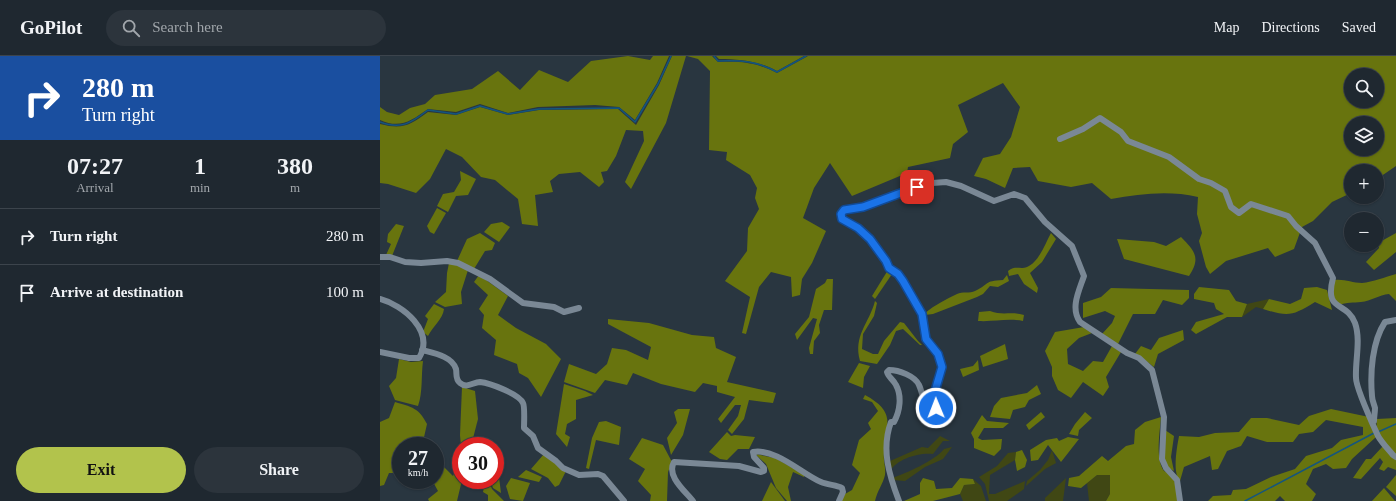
<!DOCTYPE html>
<html lang="en">
<head>
<meta charset="utf-8">
<style>
  :root { --surface:#1f2830; --page:#2c343c; --text:#f1f3f6; --muted:#a1a6ab; --line:#3c444c; --accent:#b2c34c }
  body { margin:0; font-family:Georgia,serif; background:var(--page); color:var(--text); height:100vh; display:flex; flex-direction:column; font-size:15px; white-space:nowrap }
  * { box-sizing:border-box; margin:0 }
  p { font-size:13px; color:var(--muted) }
  .icon { flex:none; width:22px; height:22px; fill:none; stroke:currentColor; stroke-width:2; stroke-linecap:round; stroke-linejoin:round }
  .map { position:relative; flex:1; overflow:hidden }
  .sheet { display:flex; flex-direction:column; background:var(--surface); width:380px }
  .sheet>* { flex:none }
  .banner { background:#1a4fa0; color:#fff; overflow:hidden }
  .tools { position:absolute; left:964px; top:12px; display:grid; gap:8px }
  .tools a { display:grid; place-items:center; width:40px; height:40px; border-radius:50%; background:var(--surface); box-shadow:0 1px 3px #0004,0 0 0 1px var(--line); font-size:20px }
  .speed { position:absolute; left:12px; top:381px; display:flex; gap:8px; font-size:20px; font-weight:700; text-align:center }
  .speed>* { display:grid; place-content:center; width:52px; height:52px; border-radius:50%; background:var(--surface); box-shadow:0 1px 3px #0004,0 0 0 1px var(--line); line-height:1 }
  .speed small { font-size:10px; font-weight:400 }
  .speed .limit { border:6px solid #d22; background:#fff; color:#111 }
  .pin { position:absolute; display:grid; place-items:center; width:34px; height:34px; color:#fff; margin:-17px; border-radius:8px; box-shadow:0 2px 6px #0006 }
  .me { position:absolute; width:44px; margin:-22px; rotate:359deg; stroke-linejoin:round; filter:drop-shadow(0 0 3px #0008) }
  .turn { display:flex; align-items:center; gap:14px; height:84px; padding:0 16px; font-size:18px }
  .turn .icon { width:52px; height:52px; stroke-width:2.5 }
  .turn b { display:block; font-size:28px; line-height:34px }
  .eta { display:flex; justify-content:space-evenly; align-items:center; height:68px; text-align:center }
  .eta b { font-size:24px; font-weight:700; line-height:28px }
  .button { display:flex; gap:8px; margin-top:auto; padding:8px 16px }
  .button a { flex:1; height:46px; border-radius:24px; background:var(--accent); color:#111; font-size:16px; font-weight:700; line-height:46px; text-align:center }
  .button a+a { background:var(--page); color:var(--text) }
  ul { padding:0; list-style:none }
  li { display:flex; align-items:center; gap:12px; height:56px; padding:0 16px; border-top:1px solid var(--line) }
  li div { flex:1 }
  li b { display:block; font-size:15px }
  li em { font-style:normal }
  header { display:flex; align-items:center; gap:24px; box-sizing:border-box; height:56px; padding:0 20px; background:var(--surface); border-bottom:1px solid var(--line) }
  header strong { font-size:19px }
  nav { display:flex; gap:22px; margin-inline-start:auto; font-size:14px }
  .search { width:280px; height:36px; background:var(--page); display:flex; align-items:center; gap:10px; box-sizing:border-box; padding:0 14px; border-radius:22px; color:var(--muted); font-size:15px }
  main { display:flex; flex:1; min-height:0 }
  .map>svg:first-child { display:block }
</style>
</head>
<body>
<header>
<strong>GoPilot</strong>
<div class="search"><svg class="icon" aria-label="search" viewBox="0 0 24 24"><circle cx="10" cy="10" r="6"/><path d="M15 15l6 6"/></svg>Search here</div>
<nav><a>Map</a><a>Directions</a><a>Saved</a></nav>
</header>
<main>
<section class="sheet">
<div class="banner">
<div class="turn"><svg class="icon" aria-label="right" viewBox="0 0 24 24"><path d="M7 20v-9h11M14 6l5 5-5 5"/></svg><div><b>280 m</b>Turn right</div></div>
</div>
<div class="eta">
<div><b>07:27</b><p>Arrival</p></div>
<div><b>1</b><p>min</p></div>
<div><b>380</b><p>m</p></div>
</div>
<ul>
<li><svg class="icon" aria-label="right" viewBox="0 0 24 24"><path d="M7 20v-9h11M14 6l5 5-5 5"/></svg><div><b>Turn right</b></div><em>280 m</em></li>
<li><svg class="icon" aria-label="arrive" viewBox="0 0 24 24"><path d="M6 21V4h12l-3 4 3 4H6"/></svg><div><b>Arrive at destination</b></div><em>100 m</em></li>
</ul>
<div class="button"><a>Exit</a><a>Share</a></div>
</section>
<div class="map">
<svg width="1016" height="445" viewBox="0 0 1016 445">
  <rect width="100%" height="100%" fill="#293640"/>
  <g fill="#404714">
    <path d="M889 243 883 253 876 251 862 261 867 248Z"/>
    <path d="M560 380 570 385H563L553 398C539 396 517 403 510 415V405L542 391 548 392Z"/>
    <path d="M572 391 563 403 545 411 525 425 513 424 512 422C525 418 556 404 564 393Z"/>
    <path d="M672 394 676 407 665 413 646 430 647 425 660 414 668 404Z"/>
    <path d="M636 396 635 404 610 419 609 438H615L645 425 644 433 627 445H609L605 428 599 421 617 410 628 397Z"/>
    <path d="M717 419H730V438L726 445H709L707 427Z"/>
    <path d="M686 422 683 445H665V442Z"/>
    <path d="M593 423 601 430 606 445H583L580 438 584 429 595 428Z"/>
  </g>
  <g fill="#68740e" fill-rule="evenodd">
    <path d="M248 0 270 4 273 0H289L277 27 255 64 239 51 215 49 158 51 128 57 100 48 76 56 48 53C31 65 20 73 0 64V51L7 56 19 59 30 52 45 48 55 39 92 33 118 15 140 34 159 14 188 26 211 5Z"/>
    <path d="M292 0H306L286 67 251 133 245 126 264 85 263 75 246 74 236 100 227 115 221 116 224 126 219 131 200 116 179 118 170 125 173 136 155 139 158 170 142 168 138 143 115 124 101 121 82 101 66 93 50 123 36 137 8 128 0 127V68C23 74 30 69 48 56L76 59 100 51 128 59 159 54 238 53 256 69 279 29Z"/>
    <path d="M307 0H332L338 6C361 5 376 6 397 17L428 0H1016V110L997 123V115H971V137L952 146 933 165 922 171 914 193 895 201 888 192 846 205 830 218 826 211 819 185 822 177 817 158 818 141C788 134 760 138 731 143L712 127 691 131 658 125 650 111 633 112 625 132 606 123 594 120 603 102 620 98 631 81 640 51 623 27 578 49 588 76 573 88 570 102 528 111 527 117 472 140 450 107 434 132 423 162 446 175 432 207 422 223 420 239 412 241 411 221 391 216 379 231 366 278 362 277 370 241 345 225 367 195 368 172 379 153 375 142 377 132 370 119 346 104 347 96 329 94 330 15 318 3ZM971 19H997V45H971ZM971 67H997V93H971Z"/>
    <path d="M336 0H424L397 15C378 5 360 3 339 3Z"/>
    <path d="M80 115 96 123 88 139 76 140 68 156 57 150 63 138 74 136 81 124Z"/>
    <path d="M57 152 66 157 54 178 50 176 47 170Z"/>
    <path d="M122 166 130 171 119 186 104 176 111 168Z"/>
    <path d="M16 168 24 170 12 200 6 199 11 188 7 186 8 178Z"/>
    <path d="M100 177 115 187 112 194 105 195 94 213 77 205 87 183Z"/>
    <path d="M671 177 676 183 662 206 650 217 658 232 657 237 644 228 638 218 629 220 628 215C636 209 640 214 647 211 659 206 665 188 671 177Z"/>
    <path d="M1016 177V196L994 214 986 206 999 192 998 187Z"/>
    <path d="M801 181C815 195 821 202 809 220L744 203 737 183 774 186 786 190Z"/>
    <path d="M69 207 78 208 88 214 81 236 82 248 65 251 55 246 66 236 67 217Z"/>
    <path d="M508 214 512 218 495 243 492 240Z"/>
    <path d="M1016 218V245L1009 238C999 239 991 245 981 246 973 247 967 246 959 249 951 240 952 235 955 224 965 223 972 227 982 227 993 226 1005 221 1016 218Z"/>
    <path d="M99 219 128 240 118 259 136 272 166 288 181 303 161 341 148 322 139 317 137 308 114 299 116 284 102 272 104 259 99 253 108 239 94 226Z"/>
    <path d="M627 219 629 225 618 231 610 230 603 238 597 241 553 258 545 259V257C555 249 566 243 577 238 582 235 590 238 595 235 610 228 603 225 623 224Z"/>
    <path d="M447 223H453L452 254H444L439 269 440 277 434 285 433 298H430L429 292 437 263 433 262 417 284 415 278 429 261 436 233 445 227Z"/>
    <path d="M819 231 849 234 856 245 867 248 862 261H847L816 278 811 274 816 266 844 258 836 253 834 247 814 243V238Z"/>
    <path d="M937 231 947 234 952 254 935 246C912 260 909 261 883 253L889 243 910 248 921 243 924 232Z"/>
    <path d="M731 232 809 234V242L802 249 783 244 775 258H753L738 288 722 278 732 267 735 260 725 255 703 262V247L721 241Z"/>
    <path d="M495 245 497 247 494 260 483 278 482 293 493 298H498L504 285 520 266 524 267 538 285 542 289H540L523 273 516 275 510 289 497 308 480 305C473 279 489 268 495 245Z"/>
    <path d="M54 248 64 253C63 263 53 270 48 280L43 276 48 263 45 260Z"/>
    <path d="M610 255C623 260 631 255 644 259L643 265C627 262 614 266 598 265L599 256Z"/>
    <path d="M228 263 269 267 312 279 334 281 336 292 356 301 347 326 396 337 393 347 369 344 364 363 352 378 348 374 358 360 361 349H355L341 367 338 363 355 341 337 336V330L323 327 315 336 281 328 253 317 247 329 225 324 215 337 184 326 189 308 216 318 227 308 232 292 246 294 268 304 271 291 228 268Z"/>
    <path d="M704 271 712 277 699 282 687 293 688 308 703 315 713 305 723 306 732 290 741 296 726 321 729 331 723 340 703 326 691 342 678 334 672 320V311L665 295 675 276Z"/>
    <path d="M803 274 804 284 778 298 774 311 761 301 755 298 761 290 771 294 779 282Z"/>
    <path d="M625 288 628 303 603 311 600 300Z"/>
    <path d="M19 303 31 306 43 305C41 320 43 336 38 350L15 344 9 330 16 322Z"/>
    <path d="M598 304 599 314 583 321 580 313 593 310Z"/>
    <path d="M479 307 490 310 484 321 483 332 468 326Z"/>
    <path d="M184 328 205 335 213 339 196 344V363L187 368 185 378 190 381 187 391 176 378Z"/>
    <path d="M657 329 661 338 649 344 645 351 633 354 630 363 610 361 614 350 621 342 647 337Z"/>
    <path d="M82 331 95 335 98 363 91 390H81L80 379Z"/>
    <path d="M485 339C516 356 507 367 504 397 503 404 506 412 505 419 503 428 497 435 495 445H461L465 438 472 434 480 417 472 409 479 384 491 373 488 367 498 355 492 346 483 343Z"/>
    <path d="M15 346C32 351 39 352 47 368L42 390H21V417H9L4 429 0 430V366L9 362Z"/>
    <path d="M298 353H310L303 379 291 399 287 382 297 367 294 356Z"/>
    <path d="M951 353 989 361 996 381 972 403 966 412 953 413 946 408 933 413 926 428 936 438 932 445H905L900 440 895 445H828L833 440 851 439 853 434 866 433 891 421 915 413 926 400 952 392 961 384 983 379V371L946 364 933 376 919 378 913 386H887L867 380 861 390 847 395 838 413 832 414 830 400 804 411 800 425C792 417 797 391 799 380L819 381 835 377 859 376 871 362H887L919 369 929 360Z"/>
    <path d="M661 356 665 361 649 374 646 369Z"/>
    <path d="M705 356 712 362 699 374 698 380 689 378 695 368Z"/>
    <path d="M602 359 607 365 629 367 623 372H604L598 382 602 384 622 383 621 393 614 400 594 392V383L591 377Z"/>
    <path d="M781 361C780 375 775 403 784 415 786 416 788 417 790 418 797 425 796 436 798 445H726L730 438V419H717L701 432 688 430 689 422 699 420 722 400 728 405 746 390 754 388 755 374 765 366Z"/>
    <path d="M1016 362V399C1008 389 994 377 997 363Z"/>
    <path d="M226 365 241 371 239 389 216 384 209 413 206 412 212 382 219 366Z"/>
    <path d="M785 374 794 380 791 401 794 415 787 411 783 402Z"/>
    <path d="M347 376 351 380 355 379 375 381 369 393H358L347 404 340 403 329 396Z"/>
    <path d="M688 381 699 383 681 406 668 389 658 404 651 405 650 394 666 384 677 382 679 385Z"/>
    <path d="M262 382 283 389 292 406 288 416 287 445H270L271 439 258 425 265 413 249 403Z"/>
    <path d="M1003 390 1016 402V414L1008 411 1004 415 999 413 1003 406 1000 402 981 423 973 422 986 403H991Z"/>
    <path d="M642 394 647 404 645 411 637 415 635 404 636 396Z"/>
    <path d="M164 398 186 415 179 429 175 431 168 422 151 413Z"/>
    <path d="M375 398 395 402 425 419 424 421 413 416 408 431 411 445H407L396 432 386 408Z"/>
    <path d="M81 402 82 424 77 445H49L48 443 58 435 52 424H55V414L62 409 73 420Z"/>
    <path d="M146 414 162 421 159 426 138 421Z"/>
    <path d="M115 419 119 421 121 437 113 432 111 427 106 424H115Z"/>
    <path d="M1016 419V440L1006 431Z"/>
    <path d="M131 422 150 427 143 445 130 443 126 430Z"/>
    <path d="M543 422 554 425 556 433 572 432 580 422 593 423 595 428 584 429 580 438 553 445H524L540 438V427Z"/>
    <path d="M105 426 110 428 112 433 124 445H108V439L103 436Z"/>
    <path d="M391 426 405 445H382Z"/>
    <path d="M1004 432 1015 445H991H992Z"/>
  </g>
  <g fill="none" stroke-linecap="round" stroke-linejoin="round">
    <g stroke="#14557f" stroke-width="1.5">
      <path d="M334 0 338 5C361 4 377 5 397 16L426 0"/>
      <path d="M0 66C21 74 31 67 48 54L76 58 100 50 128 58 159 53 239 52 255 66 278 28 291 0"/>
      <path d="M998 376 1016 368"/>
      <path d="M865 445 994 377"/>
    </g>
    <g stroke="#7a8895" stroke-width="6">
      <path d="M680 83 703 73 720 62 741 76 748 85 789 101 819 123 831 127 845 135 851 151 859 157 871 148 908 160 916 170 935 187 953 222C944 257 966 244 975 267 981 284 975 305 976 322 976 332 993 369 998 380 1002 387 1008 393 1013 399L1016 401"/>
      <path d="M0 201H10L25 206 41 207 67 205 78 207 110 223 143 247 174 251 184 256 199 252"/>
      <path d="M0 243C23 249 55 275 39 302H29L0 296"/>
      <path d="M42 294C53 297 72 300 76 313 77 318 75 323 80 327 87 333 93 326 100 326 110 327 139 338 143 347 145 351 144 366 144 372L153 380 158 392 176 405 183 412 199 419 218 418 223 420 244 445"/>
      <path d="M994 365C994 361 995 356 995 352 994 348 992 344 992 340 990 317 992 286 1005 266L1016 264"/>
      <path d="M313 445C305 435 286 420 294 406L359 410 381 416 384 415V412L374 401 373 396C396 392 422 418 441 426 448 429 457 429 462 432L463 436 459 445"/>
      <path d="M519 445C509 419 501 393 511 366H514C520 355 522 340 516 329 513 323 508 321 507 316L509 314C519 314 535 320 539 329 544 340 543 352 554 360L556 357 555 335 562 311 558 298 547 283 542 258 523 225 518 218 509 212 506 205 490 183 478 172 462 163 461 158 464 154 483 151 552 127 566 126 581 130 614 145 634 138 645 142 665 166 692 190 704 220C699 235 690 252 700 266L747 297 759 302 772 314 784 361 782 403 786 412 797 424 800 445"/>
    </g>
  </g>
  <g fill="none" stroke-linecap="round" stroke-linejoin="round">
    <g stroke="#114b97" stroke-width="10">
      <path id="route" d="M537 131 483 151 464 154 461 158 462 163 478 172 490 183 506 205 509 212 518 218 523 225 542 258 546 283 558 298 562 311 555 335 556 352"/>
    </g>
    <use href="#route" stroke="#1a73e8" stroke-width="7"/>
  </g>
</svg>
<div class="tools">
<a><svg class="icon" aria-label="search" viewBox="0 0 24 24"><circle cx="10" cy="10" r="6"/><path d="M15 15l6 6"/></svg></a>
<a><svg class="icon" aria-label="layers" viewBox="0 0 24 24"><path d="M12 4l9 5-9 5-9-5zM3 14l9 5 9-5"/></svg></a>
<a>+</a>
<a>−</a>
</div>
<div class="speed"><div>27<small>km/h</small></div><div class="limit">30</div></div>
<div class="pin" style="left:537px;top:131px;background:#d93025"><svg class="icon" aria-label="arrive" viewBox="0 0 24 24"><path d="M6 21V4h12l-3 4 3 4H6"/></svg></div>
<svg class="me" style="left:556px;top:352px" viewBox="-20 -20 40 40"><circle r="17" fill="#1a73e8" stroke="#fff" stroke-width="3"/><path d="M0-11L8 9 0 5-8 9z" fill="#fff"/></svg>
</div>
</main>
</body>
</html>
